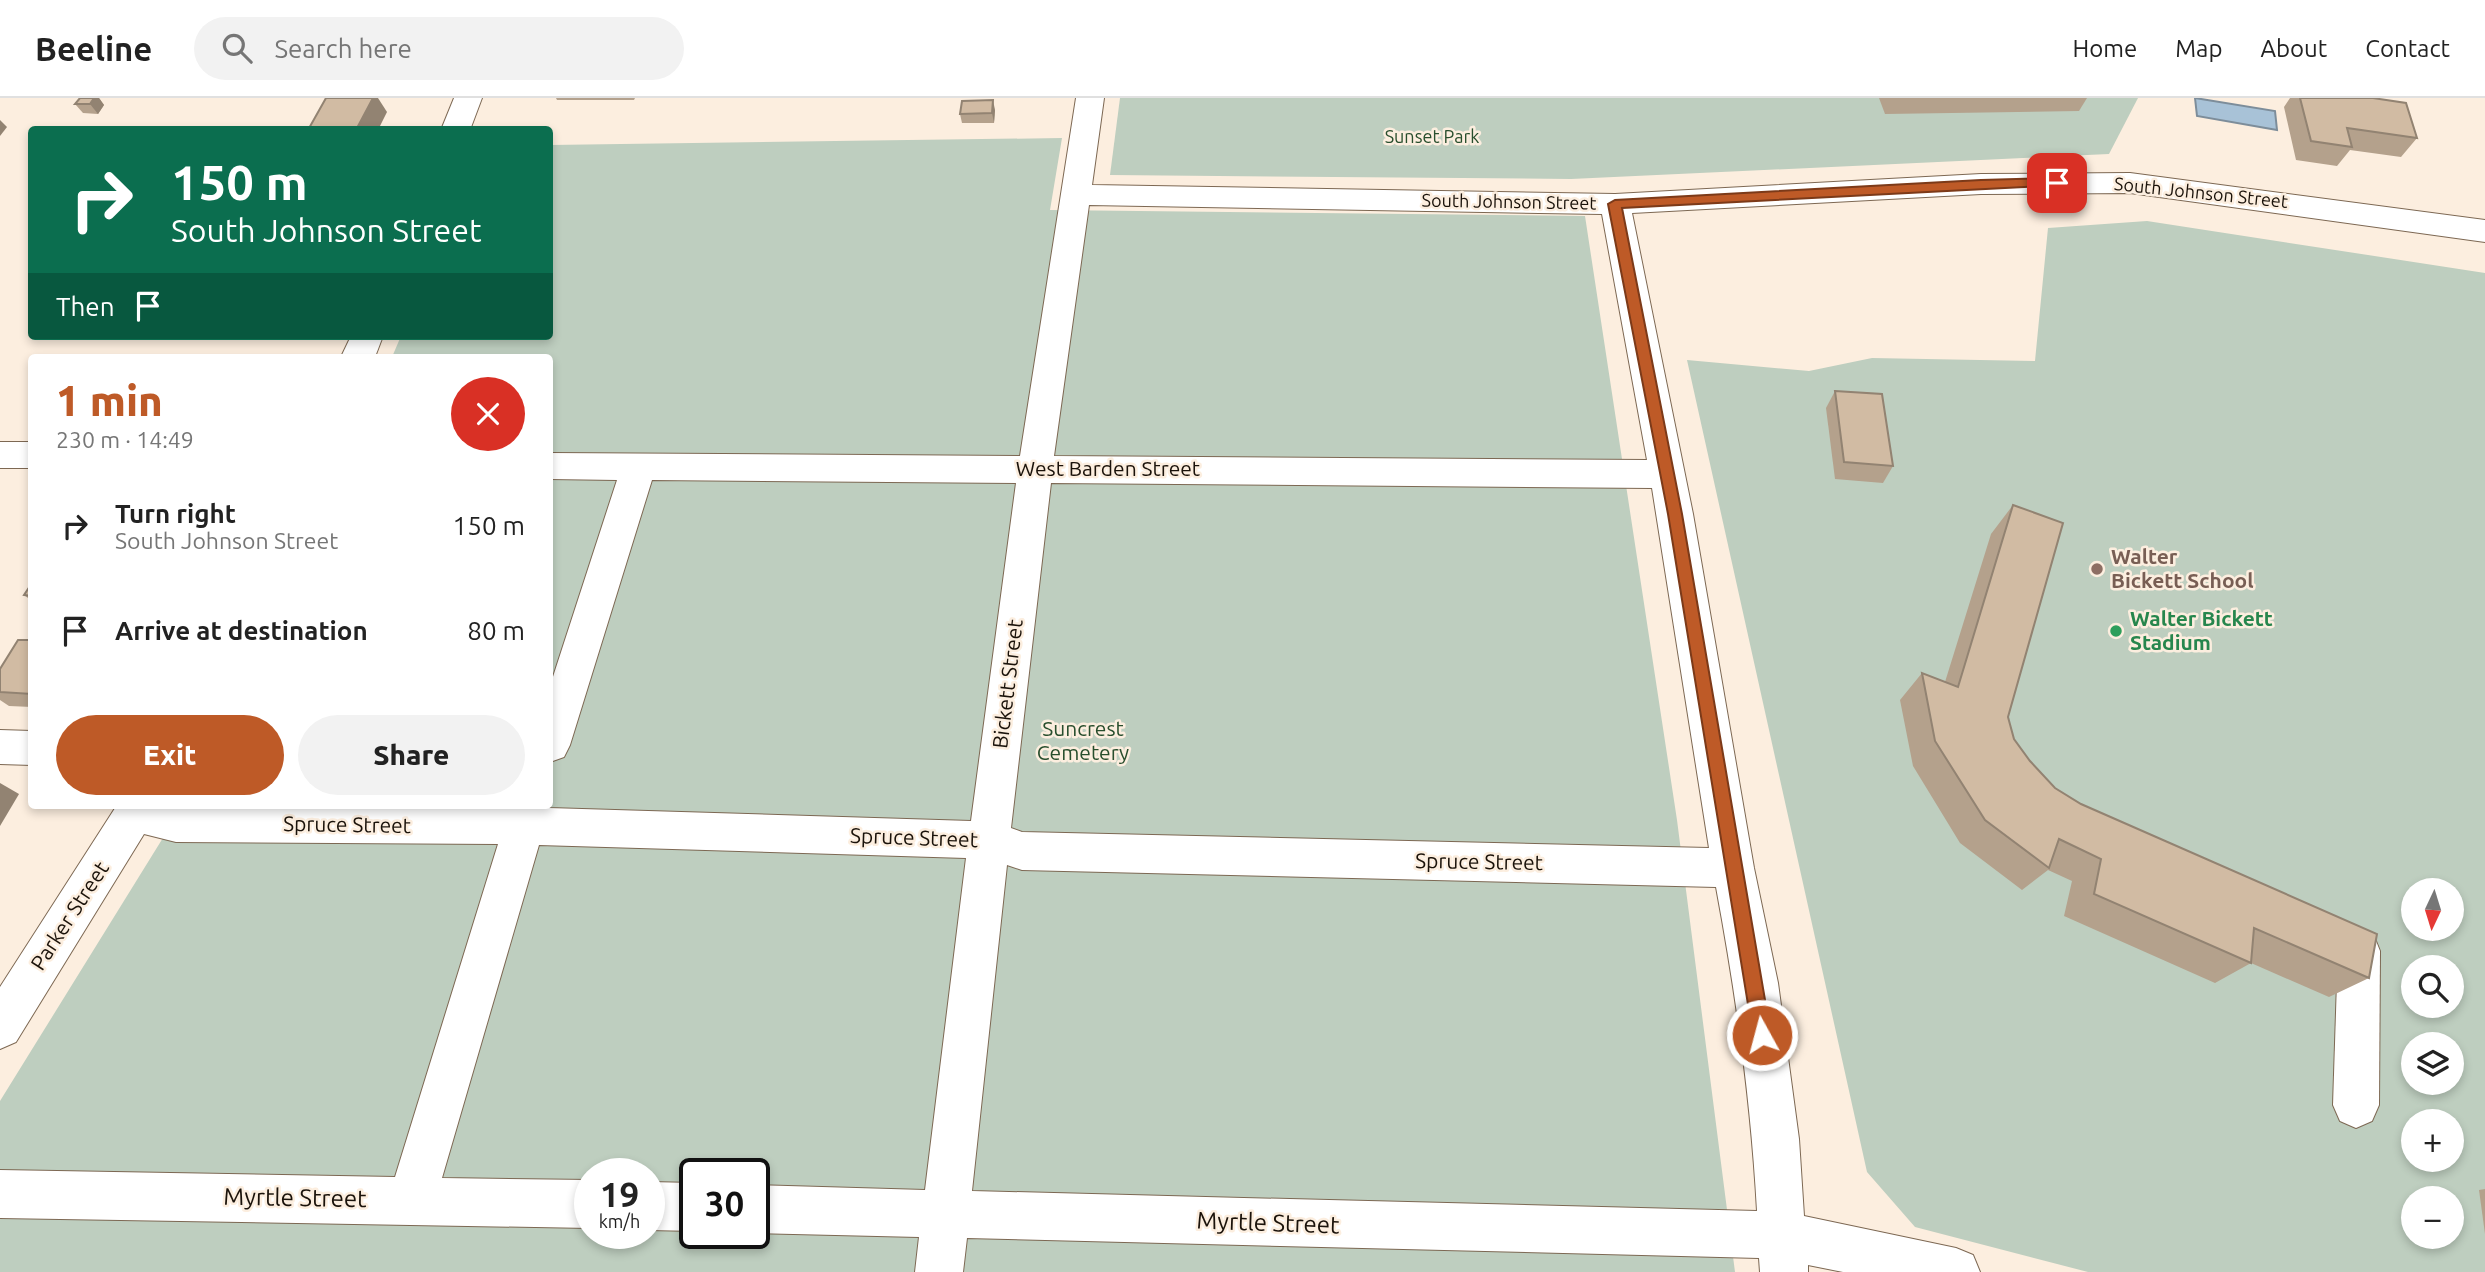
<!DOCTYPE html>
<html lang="en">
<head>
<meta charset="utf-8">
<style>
  :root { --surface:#fff; --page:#f2f2f2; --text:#222; --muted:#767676; --line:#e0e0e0; --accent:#be5a27 }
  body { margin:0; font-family:Ubuntu,sans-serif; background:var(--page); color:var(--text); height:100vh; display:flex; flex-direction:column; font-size:26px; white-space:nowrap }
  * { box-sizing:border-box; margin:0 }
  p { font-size:23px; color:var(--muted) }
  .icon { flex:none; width:38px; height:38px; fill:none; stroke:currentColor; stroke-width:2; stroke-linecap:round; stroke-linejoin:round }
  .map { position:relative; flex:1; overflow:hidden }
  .side { position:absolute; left:28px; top:256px; width:525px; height:455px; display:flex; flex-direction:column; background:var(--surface); border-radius:7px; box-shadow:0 4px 10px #0003 }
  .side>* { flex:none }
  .top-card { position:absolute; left:28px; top:28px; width:525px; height:214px; border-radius:7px; box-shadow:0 4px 10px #0003; background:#0b6e4f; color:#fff; overflow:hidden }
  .needle { width:46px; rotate:184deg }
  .fabs { position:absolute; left:2401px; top:780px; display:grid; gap:14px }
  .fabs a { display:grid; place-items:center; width:63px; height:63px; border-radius:50%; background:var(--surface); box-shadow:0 4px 10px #0003; font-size:35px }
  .speed { position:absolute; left:574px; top:1060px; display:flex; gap:14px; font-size:35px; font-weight:700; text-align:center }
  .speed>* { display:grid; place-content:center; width:91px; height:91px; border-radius:50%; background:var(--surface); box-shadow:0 4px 10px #0003; line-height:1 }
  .speed small { font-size:18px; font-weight:400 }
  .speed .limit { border:4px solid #111; border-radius:10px; background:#fff; color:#111 }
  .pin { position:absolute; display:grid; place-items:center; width:60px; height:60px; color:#fff; margin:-30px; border-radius:14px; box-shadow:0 4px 10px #0006 }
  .me { position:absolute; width:77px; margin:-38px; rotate:353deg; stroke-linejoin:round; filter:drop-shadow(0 0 5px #0008) }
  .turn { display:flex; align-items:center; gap:24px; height:147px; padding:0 28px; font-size:32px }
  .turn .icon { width:91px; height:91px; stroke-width:2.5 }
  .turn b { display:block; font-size:49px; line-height:60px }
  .then { display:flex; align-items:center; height:66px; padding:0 28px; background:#0003; gap:14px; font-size:26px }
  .round { display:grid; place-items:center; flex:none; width:74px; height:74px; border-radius:37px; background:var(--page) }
  .headline { display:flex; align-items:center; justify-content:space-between; height:119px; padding:0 28px }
  h1 { font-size:42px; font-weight:800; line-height:52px; color:var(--accent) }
  .button { display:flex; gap:14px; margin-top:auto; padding:14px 28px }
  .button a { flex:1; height:80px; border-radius:42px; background:var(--accent); color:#fff; font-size:28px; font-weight:800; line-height:80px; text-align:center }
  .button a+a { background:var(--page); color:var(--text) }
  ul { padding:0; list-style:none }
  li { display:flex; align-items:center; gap:21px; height:105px; padding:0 28px }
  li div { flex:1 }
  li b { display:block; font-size:26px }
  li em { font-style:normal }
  header { display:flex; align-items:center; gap:42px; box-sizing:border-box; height:98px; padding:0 35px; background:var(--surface); border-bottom:2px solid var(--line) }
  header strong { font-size:33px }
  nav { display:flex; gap:38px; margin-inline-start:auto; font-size:24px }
  .search { width:490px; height:63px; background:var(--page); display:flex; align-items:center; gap:18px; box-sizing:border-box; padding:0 24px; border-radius:38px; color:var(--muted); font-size:26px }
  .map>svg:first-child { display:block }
</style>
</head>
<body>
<header>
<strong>Beeline</strong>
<div class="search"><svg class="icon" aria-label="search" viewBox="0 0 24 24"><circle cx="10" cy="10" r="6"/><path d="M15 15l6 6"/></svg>Search here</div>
<nav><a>Home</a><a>Map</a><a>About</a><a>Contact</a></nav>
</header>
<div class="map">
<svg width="2485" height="1174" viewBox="0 0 2485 1174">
  <rect width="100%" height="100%" fill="#fceedf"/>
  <g fill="#becebf" fill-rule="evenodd">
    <path d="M1120 0H2138L2109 56 1571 81 1110 77Z"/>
    <path d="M1062 40 1050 112 1585 118 1677 722 1735 1174H0V1003L166 735 180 707H550V259H392L401 238H550V47ZM590 1076H649V1136H590ZM695 1076H754V1136H695Z"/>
    <path d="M2147 123 2485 175V1174H2088L1915 1129 1867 1074 1687 262 1809 273 1872 260 2035 263 2048 130ZM2413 793H2452V831H2413ZM2413 870H2452V908H2413ZM2413 947H2452V985H2413ZM2413 1024H2452V1062H2413ZM2413 1101H2452V1139H2413Z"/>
  </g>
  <path fill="#a8c2d7" stroke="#7d8d9a" stroke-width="2" d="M2195 0 2275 13 2277 32 2197 18Z"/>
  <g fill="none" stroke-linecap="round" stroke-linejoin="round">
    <g stroke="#7d6853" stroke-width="2">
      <g id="minor">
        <path d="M454 0H482L470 32H441Z"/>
        <path d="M1076 0H1104L1092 87 1615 96 1981 76 2130 75 2485 122V144L2130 95 1981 96 1632 115 1693 416 1754 770 1778 885 1799 1041 1804 1118 1956 1150 1973 1157 1980 1174H1843L1808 1167V1174H1760L1759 1160 967 1140 963 1174H915L919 1139 754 1135V1087L925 1092 966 760 539 747 442 1080 590 1082V1130L0 1120V1072L395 1079 498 746 176 744 144 736 16 944 0 951V889L117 707 509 709 510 707 550 705 549 710 971 723 1016 385 652 382 570 647 564 659 550 664V588L617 382 550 381V355L1020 358ZM1089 107 1602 116 1647 362 1054 358ZM1051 385 1652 390 1709 750 1022 734 1011 730ZM1007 767 1022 772 1716 789C1736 896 1751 1003 1757 1113L972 1093Z"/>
        <path d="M351 238H383L375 259H341Z"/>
        <rect x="0" y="344" width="32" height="26"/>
        <path d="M0 632 32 633V667L0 666Z"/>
        <path d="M2359 832 2374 838 2380 853 2379 1007 2372 1023 2356 1030 2340 1023 2333 1007 2338 853 2344 838Z"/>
        <path d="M649 1084 695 1085V1133L649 1132Z"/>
      </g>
    </g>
    <use href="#minor" fill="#fff" fill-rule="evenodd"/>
  </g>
  <g fill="#b4a18c">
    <path d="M80 0H99L104 7 98 16 83 15 75 6Z"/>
    <path d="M556 0H635L634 2H557Z"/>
    <path d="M1879 0H2087L2079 13 1885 16Z"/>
    <path d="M2290 0H2373L2417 40 2401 59 2350 52 2337 68 2296 62 2284 9Z"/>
    <path d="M995 12 994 25H962L960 16Z"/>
    <path d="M1835 293 1893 368 1883 385 1835 381 1826 310Z"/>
    <path d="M2013 407 2008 619 2014 641 2030 663 2055 690 2369 880 2329 899 2251 865 2215 885 2064 818 2072 783 2048 772 2022 792 1960 745 1913 668 1900 602 1922 575 1945 584 1991 436Z"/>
    <path d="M32 485V503L24 497Z"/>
    <path d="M32 542V609L9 608 0 602V571Z"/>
    <path d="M2485 1091V1136L2479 1092Z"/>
  </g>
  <g fill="#928372">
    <path d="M94 0H99L104 7 98 16 90 6Z"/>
    <path d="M373 0H378L387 14 378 32H356Z"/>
    <path d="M993 2 995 12 994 25 992 15Z"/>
    <path d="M0 22 7 29 0 38Z"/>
    <path d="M0 685 19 696 0 728Z"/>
  </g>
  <g fill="#d1bba3" stroke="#928372" stroke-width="2">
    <path d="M80 0H94L90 6H75Z"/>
    <path d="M326 0H373L356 32H308Z"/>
    <path d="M2300 0H2373L2406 5 2417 40 2347 30 2352 49 2311 43Z"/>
    <path d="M993 2 992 15 960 16 962 3Z"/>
    <path d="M1835 293 1882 296 1893 368 1844 364Z"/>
    <path d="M2013 407 2063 425 2008 619 2014 641 2030 663 2055 690 2081 706 2377 836 2369 880 2254 830 2251 865 2094 796 2101 761 2059 741 2049 770 1985 722 1935 643 1922 575 1958 589Z"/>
    <path d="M32 485V498L24 497Z"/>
    <path d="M18 542H32V596L0 594V571Z"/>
  </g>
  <path fill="#be5a27" stroke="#7c3a19" stroke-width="2" d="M2057 80 2062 82V87L1622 110 1682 416 1771 937 1769 943 1762 946 1756 943 1753 937 1668 416 1608 106 1615 102 1981 82Z"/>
  <circle fill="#8d6e63" stroke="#fceedf" stroke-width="2.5" cx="2097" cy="471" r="7"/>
  <circle fill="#2e9e5b" stroke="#fceedf" stroke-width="2.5" cx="2116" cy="533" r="7"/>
  <g text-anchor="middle" stroke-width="5" stroke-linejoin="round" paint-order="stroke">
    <g font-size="18" fill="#284e2d" stroke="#fceedf">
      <text x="1432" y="45">Sunset Park</text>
    </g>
    <g font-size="18" fill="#1a120a" stroke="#fceedf">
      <text transform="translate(2201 95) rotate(6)" y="6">South Johnson Street</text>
      <text transform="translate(1509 104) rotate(1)" y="6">South Johnson Street</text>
    </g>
    <g font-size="21" fill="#1a120a" stroke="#fceedf">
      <text x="1108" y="378">West Barden Street</text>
      <text transform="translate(1008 586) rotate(-83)" y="7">Bickett Street</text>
      <text transform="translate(347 727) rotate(1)" y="7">Spruce Street</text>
      <text transform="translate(914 740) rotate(2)" y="7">Spruce Street</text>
      <text transform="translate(1479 764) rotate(1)" y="7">Spruce Street</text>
      <text transform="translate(70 818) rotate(-57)" y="7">Parker Street</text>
    </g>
    <g font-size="21" font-weight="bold" fill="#785e54" stroke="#fceedf" text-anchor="start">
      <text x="2111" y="466">Walter<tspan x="2111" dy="24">Bickett School</tspan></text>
    </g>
    <g font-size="21" font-weight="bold" fill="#27864d" stroke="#fceedf" text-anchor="start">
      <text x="2130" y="528">Walter Bickett<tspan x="2130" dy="24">Stadium</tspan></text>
    </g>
    <g font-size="21" fill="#284e2d" stroke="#fceedf">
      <text x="1083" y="638">Suncrest<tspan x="1083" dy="24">Cemetery</tspan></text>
    </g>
    <g font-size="24" fill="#1a120a" stroke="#fceedf">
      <text transform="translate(295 1100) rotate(1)" y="8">Myrtle Street</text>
      <text transform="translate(1268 1125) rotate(2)" y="8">Myrtle Street</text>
    </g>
  </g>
</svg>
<div class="fabs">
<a><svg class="needle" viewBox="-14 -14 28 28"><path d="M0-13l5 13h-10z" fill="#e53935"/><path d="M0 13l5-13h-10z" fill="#767676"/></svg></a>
<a><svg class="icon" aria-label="search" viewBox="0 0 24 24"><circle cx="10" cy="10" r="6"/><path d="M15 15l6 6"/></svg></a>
<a><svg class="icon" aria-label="layers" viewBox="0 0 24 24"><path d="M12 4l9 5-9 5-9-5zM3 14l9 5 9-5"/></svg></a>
<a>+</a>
<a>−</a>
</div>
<div class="speed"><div>19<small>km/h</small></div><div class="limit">30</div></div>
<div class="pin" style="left:2057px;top:85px;background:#d93025"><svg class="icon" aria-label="arrive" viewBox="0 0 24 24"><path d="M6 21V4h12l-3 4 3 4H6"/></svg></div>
<svg class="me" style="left:1762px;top:937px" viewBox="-20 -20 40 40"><circle r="17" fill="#be5a27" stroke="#fff" stroke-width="3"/><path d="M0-11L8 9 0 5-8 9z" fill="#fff"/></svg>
<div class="top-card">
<div class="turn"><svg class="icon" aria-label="right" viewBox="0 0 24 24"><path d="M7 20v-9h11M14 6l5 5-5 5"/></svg><div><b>150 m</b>South Johnson Street</div></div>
<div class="then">Then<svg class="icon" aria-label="arrive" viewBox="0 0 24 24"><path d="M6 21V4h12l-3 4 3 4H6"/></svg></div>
</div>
<section class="side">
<div class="headline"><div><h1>1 min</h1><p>230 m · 14:49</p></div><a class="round" style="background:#d93025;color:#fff"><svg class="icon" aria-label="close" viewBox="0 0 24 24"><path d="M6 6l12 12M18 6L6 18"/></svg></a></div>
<ul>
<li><svg class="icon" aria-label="right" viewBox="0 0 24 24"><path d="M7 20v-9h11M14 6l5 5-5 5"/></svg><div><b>Turn right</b><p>South Johnson Street</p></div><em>150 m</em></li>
<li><svg class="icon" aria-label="arrive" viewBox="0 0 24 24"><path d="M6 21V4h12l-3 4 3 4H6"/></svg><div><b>Arrive at destination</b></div><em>80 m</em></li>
</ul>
<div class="button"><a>Exit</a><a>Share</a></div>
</section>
</div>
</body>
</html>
